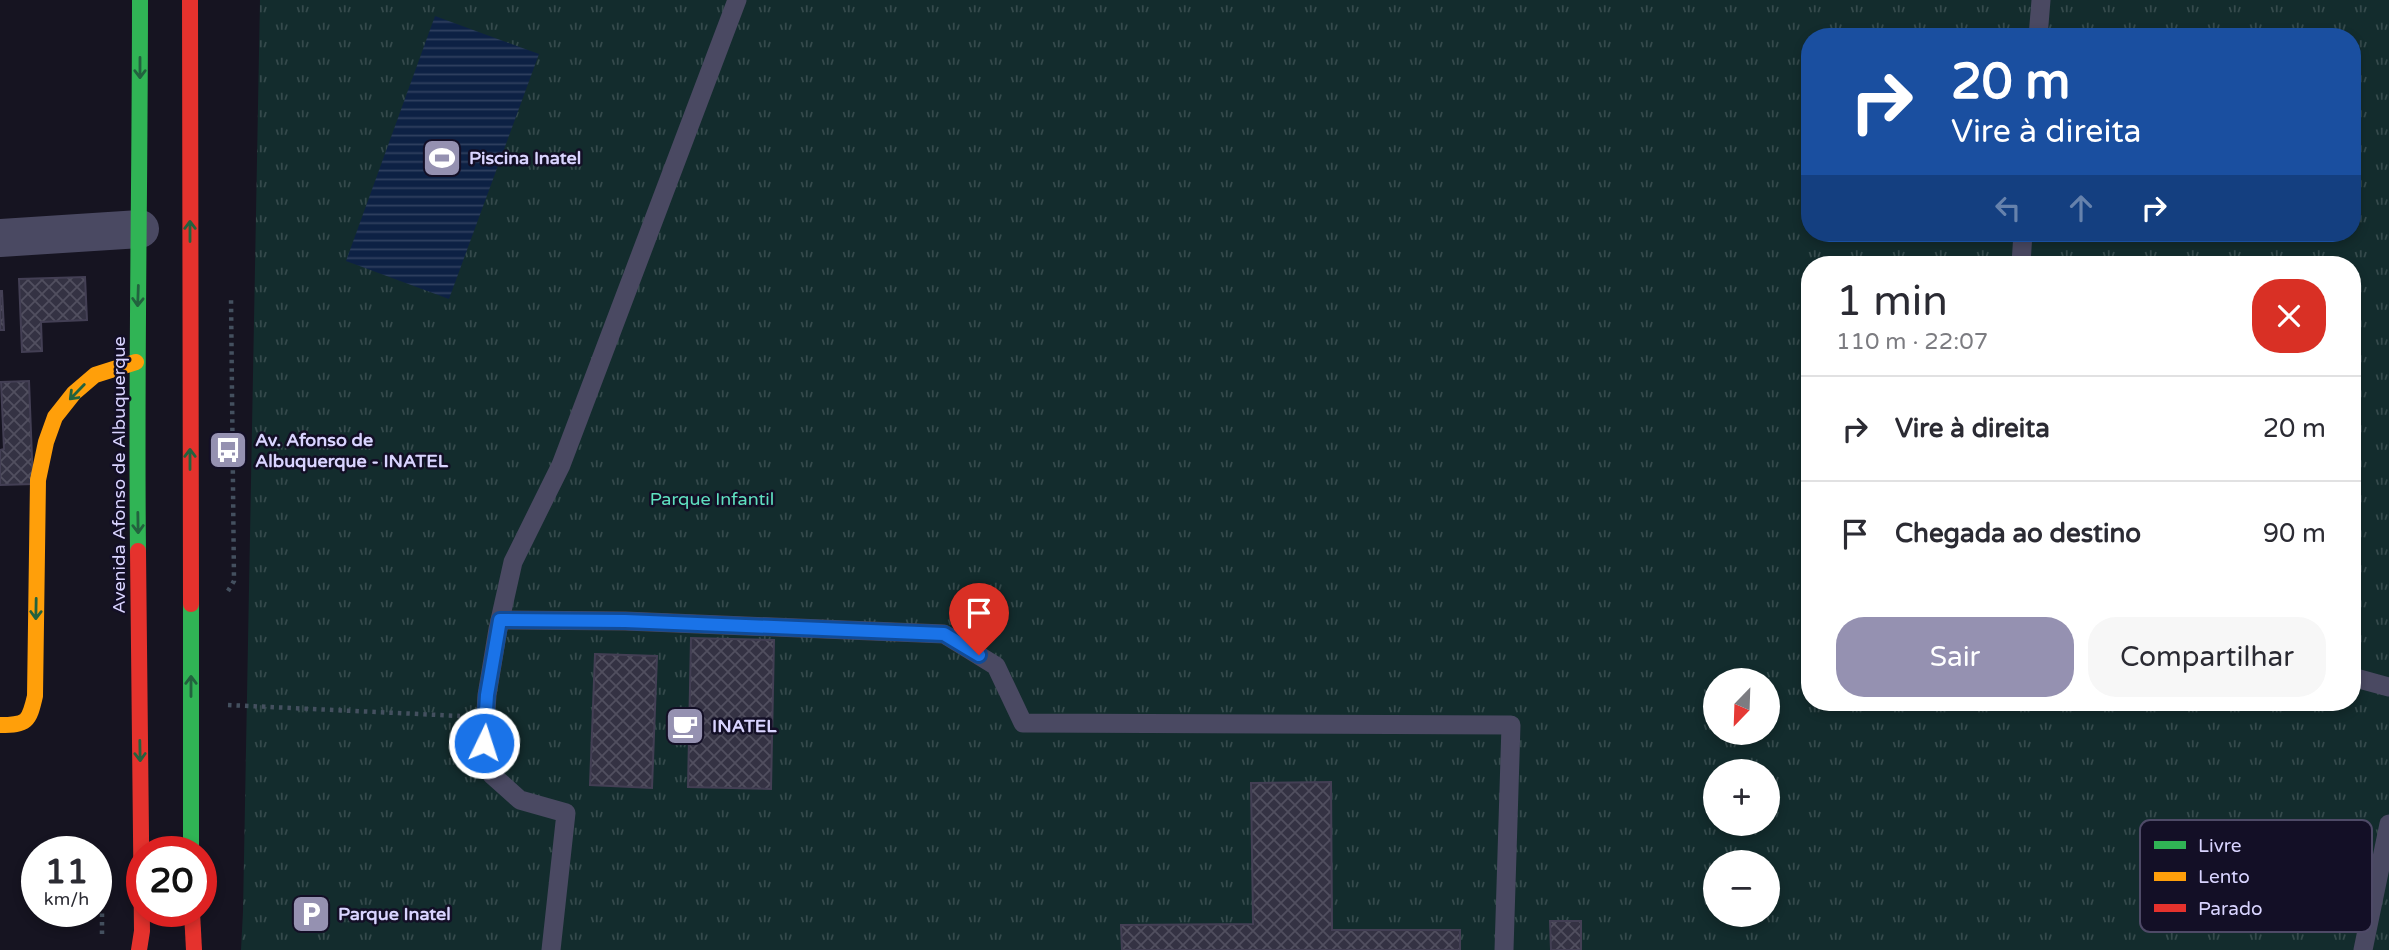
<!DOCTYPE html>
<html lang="pt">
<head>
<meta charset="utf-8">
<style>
  :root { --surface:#fff; --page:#f7f7f7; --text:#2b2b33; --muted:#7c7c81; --line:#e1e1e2; --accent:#9591b1 }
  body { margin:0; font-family:"Varela Round",sans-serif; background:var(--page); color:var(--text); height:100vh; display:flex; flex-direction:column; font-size:26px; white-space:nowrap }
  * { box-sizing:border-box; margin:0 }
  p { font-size:23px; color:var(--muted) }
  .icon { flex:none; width:38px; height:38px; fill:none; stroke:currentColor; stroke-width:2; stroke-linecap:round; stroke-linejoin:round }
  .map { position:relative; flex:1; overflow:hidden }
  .sheet { position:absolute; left:1801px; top:256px; width:560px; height:455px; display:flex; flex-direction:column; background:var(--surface); border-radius:28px; box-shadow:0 4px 10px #0003 }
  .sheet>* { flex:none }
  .banner { position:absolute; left:1801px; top:28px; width:560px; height:214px; border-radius:28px; box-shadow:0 4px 10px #0003; background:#1a4fa0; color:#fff; overflow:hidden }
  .needle { width:46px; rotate:203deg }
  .buttons { position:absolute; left:1703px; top:668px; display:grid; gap:14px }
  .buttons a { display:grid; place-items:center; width:77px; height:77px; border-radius:50%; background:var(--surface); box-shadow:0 4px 10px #0003; font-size:35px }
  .speed { position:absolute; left:21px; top:836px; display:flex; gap:14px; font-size:35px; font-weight:700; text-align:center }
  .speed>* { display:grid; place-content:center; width:91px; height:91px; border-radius:50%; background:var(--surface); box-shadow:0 4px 10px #0003; line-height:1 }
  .speed small { font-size:18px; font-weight:400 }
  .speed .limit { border:10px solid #d22; background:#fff; color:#111 }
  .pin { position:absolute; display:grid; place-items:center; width:60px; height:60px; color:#fff; margin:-72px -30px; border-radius:50% 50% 50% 0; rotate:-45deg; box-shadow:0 0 7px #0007 }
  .pin .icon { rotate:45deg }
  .me { position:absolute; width:77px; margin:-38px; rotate:4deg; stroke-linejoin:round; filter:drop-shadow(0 0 5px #0008) }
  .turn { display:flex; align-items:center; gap:24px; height:147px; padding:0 35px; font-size:32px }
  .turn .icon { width:91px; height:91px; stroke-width:2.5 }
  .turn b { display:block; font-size:49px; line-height:60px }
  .lanes { display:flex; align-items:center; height:66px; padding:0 35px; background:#0003; justify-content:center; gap:35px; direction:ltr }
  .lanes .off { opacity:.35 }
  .round { display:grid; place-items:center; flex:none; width:74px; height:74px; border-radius:28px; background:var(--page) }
  .headline { display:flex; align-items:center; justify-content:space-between; height:119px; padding:0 35px }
  h1 { font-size:42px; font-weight:600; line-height:52px }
  .action { display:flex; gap:14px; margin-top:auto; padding:14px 35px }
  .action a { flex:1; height:80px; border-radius:28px; background:var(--accent); color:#fff; font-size:28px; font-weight:600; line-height:80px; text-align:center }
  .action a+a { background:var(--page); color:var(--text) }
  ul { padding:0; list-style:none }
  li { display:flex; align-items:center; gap:21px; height:105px; padding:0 35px; border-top:2px solid var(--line) }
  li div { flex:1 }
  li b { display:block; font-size:26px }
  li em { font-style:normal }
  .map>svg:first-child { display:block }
</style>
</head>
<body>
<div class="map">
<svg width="2389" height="950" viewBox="0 0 2389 950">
  <defs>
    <pattern id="park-tufts" width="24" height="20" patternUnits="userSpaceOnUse" patternTransform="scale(1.75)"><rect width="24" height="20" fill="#132c2d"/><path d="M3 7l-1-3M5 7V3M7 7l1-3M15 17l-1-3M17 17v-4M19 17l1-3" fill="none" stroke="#354a4c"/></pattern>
    <pattern id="water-rules" width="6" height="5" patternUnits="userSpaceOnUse" patternTransform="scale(1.75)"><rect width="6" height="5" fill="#0d2144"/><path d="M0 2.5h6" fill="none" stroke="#304060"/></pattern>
    <pattern id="building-cross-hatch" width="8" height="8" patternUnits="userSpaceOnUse" patternTransform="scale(1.75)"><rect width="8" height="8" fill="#343243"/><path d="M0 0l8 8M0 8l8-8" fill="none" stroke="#514f5f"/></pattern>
  </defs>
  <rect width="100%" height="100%" fill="#161421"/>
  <path fill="url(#park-tufts)" fill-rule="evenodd" d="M260 0H2389V950H241L243 912ZM1810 37H2352V233H1810ZM1810 264H2352V702H1810ZM1715 681H1768V733H1715ZM1715 772H1768V824H1715ZM1715 863H1768V915H1715Z"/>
  <path fill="url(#water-rules)" d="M435 16 539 54 449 299 346 261Z"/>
  <g fill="url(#building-cross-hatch)" stroke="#433f54" stroke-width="2">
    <path d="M85 277 87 320 41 322 42 351 22 352 19 279Z"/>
    <path d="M0 291H2L4 330H0Z"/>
    <path d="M29 381 33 484 0 485V450L4 449 1 382Z"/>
    <path d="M691 638 774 640 771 789 688 787Z"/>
    <path d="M595 654 657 656 652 788 590 785Z"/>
    <path d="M1331 782 1332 930H1460V950H1122L1121 925 1253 924 1251 783Z"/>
    <path d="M1550 921H1581V950H1551Z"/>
  </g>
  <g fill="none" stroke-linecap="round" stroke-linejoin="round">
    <g stroke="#44505f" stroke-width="4.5" stroke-dasharray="3.5 5" stroke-linecap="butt">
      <path d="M228 591 234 581 231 297"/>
      <path d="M228 705 460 716"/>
      <path d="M102 934V908"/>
    </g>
    <g stroke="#4a4962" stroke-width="19">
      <path d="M2038 37 2041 0"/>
      <path d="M2021 264 2023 233"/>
      <path d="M500 620 625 621 944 634 996 666 1023 723 1511 725 1504 950"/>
      <path d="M2352 677 2389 687"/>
      <path d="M551 950 566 813 520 800 492 775 484 743 487 695 498 629 513 562 561 465 737 0"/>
      <path d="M2363 950 2389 824"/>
    </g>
    <path stroke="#4a4962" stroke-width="38" d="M0 238 140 229"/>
    <g stroke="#30b455" stroke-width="16">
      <path d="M138 551C136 367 140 184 140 0"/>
      <path d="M191 604V852"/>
    </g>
    <path stroke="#ff9f0a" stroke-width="16" d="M0 725C27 725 29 722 35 696L38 480 46 442 55 417 74 393 95 375 136 362"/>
    <g stroke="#e5322d" stroke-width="16">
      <path d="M190 0 191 604"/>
      <path d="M138 551 142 931 139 950"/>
      <path d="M192 912 194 950"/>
    </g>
  </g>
  <defs><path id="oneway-shaft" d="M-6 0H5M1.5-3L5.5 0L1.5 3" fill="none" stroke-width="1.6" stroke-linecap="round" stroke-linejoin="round" transform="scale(1.75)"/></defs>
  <g stroke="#22623e">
    <use href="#oneway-shaft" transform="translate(140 68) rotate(90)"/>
    <use href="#oneway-shaft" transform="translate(190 231) rotate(-90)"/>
    <use href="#oneway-shaft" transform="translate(138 296) rotate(92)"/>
    <use href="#oneway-shaft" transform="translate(77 392) rotate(134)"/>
    <use href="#oneway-shaft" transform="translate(190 459) rotate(-90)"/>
    <use href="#oneway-shaft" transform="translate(138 523) rotate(89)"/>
    <use href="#oneway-shaft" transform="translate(36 609) rotate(91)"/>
    <use href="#oneway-shaft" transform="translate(191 686) rotate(-90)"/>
    <use href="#oneway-shaft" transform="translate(140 751) rotate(89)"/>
  </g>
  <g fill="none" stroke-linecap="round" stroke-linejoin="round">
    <g stroke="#114b97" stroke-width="18">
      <path id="route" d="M484 743 487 695 500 620 625 621 944 634 979 655"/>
    </g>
    <use href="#route" stroke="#1a73e8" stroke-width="12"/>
  </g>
  <defs>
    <g id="stadium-square" transform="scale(2.0125)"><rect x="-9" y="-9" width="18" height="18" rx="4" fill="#9591b1" stroke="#130f26"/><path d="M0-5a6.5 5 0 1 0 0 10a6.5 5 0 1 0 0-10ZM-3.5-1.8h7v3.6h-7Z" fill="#fff"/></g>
    <g id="bus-square" transform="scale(2.0125)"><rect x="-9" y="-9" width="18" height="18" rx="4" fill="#9591b1" stroke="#130f26"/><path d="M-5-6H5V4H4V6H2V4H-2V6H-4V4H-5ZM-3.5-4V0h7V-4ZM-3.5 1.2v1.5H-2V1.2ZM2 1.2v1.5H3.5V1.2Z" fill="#fff"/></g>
    <g id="cafe-square" transform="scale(2.0125)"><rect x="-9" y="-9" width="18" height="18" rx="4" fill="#9591b1" stroke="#130f26"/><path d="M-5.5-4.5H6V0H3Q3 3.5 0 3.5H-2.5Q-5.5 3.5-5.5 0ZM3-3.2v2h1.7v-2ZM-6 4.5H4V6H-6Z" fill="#fff"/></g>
    <g id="parking-square" transform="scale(2.0125)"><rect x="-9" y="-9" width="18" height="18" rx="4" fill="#9591b1" stroke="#130f26"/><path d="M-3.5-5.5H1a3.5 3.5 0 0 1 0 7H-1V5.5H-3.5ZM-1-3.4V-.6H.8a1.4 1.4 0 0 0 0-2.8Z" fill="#fff"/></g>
  </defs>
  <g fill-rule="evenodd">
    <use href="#stadium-square" x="442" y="158"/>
    <use href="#bus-square" x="228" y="450"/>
    <use href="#cafe-square" x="685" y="726"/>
    <use href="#parking-square" x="311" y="914"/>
  </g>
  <g text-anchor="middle" stroke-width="5" stroke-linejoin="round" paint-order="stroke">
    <g font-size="18" font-weight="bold" fill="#d9d4ff" stroke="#130f26" text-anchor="start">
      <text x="469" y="164">Piscina Inatel</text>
      <text x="255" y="446">Av. Afonso de<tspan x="255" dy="21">Albuquerque - INATEL</tspan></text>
      <text x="712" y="732">INATEL</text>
      <text x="338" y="920">Parque Inatel</text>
    </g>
    <g font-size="18" fill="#d9d4ff" stroke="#130f26">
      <text transform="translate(119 475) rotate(-90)" y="6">Avenida Afonso de Albuquerque</text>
    </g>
    <g font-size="18" fill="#5fe0c0" stroke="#130f26">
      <text x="712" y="505">Parque Infantil</text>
    </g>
  </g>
  <rect x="2140" y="820" width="232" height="112" rx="10" fill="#130f26" stroke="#4e4a67" stroke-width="2"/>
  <rect x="2154" y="841" width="32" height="8" fill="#30b455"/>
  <rect x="2154" y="872" width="32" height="9" fill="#ff9f0a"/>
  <rect x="2154" y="904" width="32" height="8" fill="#e5322d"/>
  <g font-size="19" fill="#d9d4ff">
    <text x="2198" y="852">Livre</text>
    <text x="2198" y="883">Lento</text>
    <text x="2198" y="915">Parado</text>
  </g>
</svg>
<div class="buttons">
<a><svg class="needle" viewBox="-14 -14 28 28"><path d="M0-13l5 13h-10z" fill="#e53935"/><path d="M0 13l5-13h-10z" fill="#7c7c81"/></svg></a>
<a>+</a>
<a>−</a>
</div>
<div class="speed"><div>11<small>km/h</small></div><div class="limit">20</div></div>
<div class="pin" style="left:979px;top:655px;background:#d93025"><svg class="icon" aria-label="arrive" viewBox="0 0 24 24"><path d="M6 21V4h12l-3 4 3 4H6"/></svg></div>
<svg class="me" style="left:484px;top:743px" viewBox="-20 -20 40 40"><circle r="17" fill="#1a73e8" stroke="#fff" stroke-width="3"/><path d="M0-11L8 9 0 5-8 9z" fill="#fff"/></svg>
<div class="banner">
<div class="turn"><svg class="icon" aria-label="right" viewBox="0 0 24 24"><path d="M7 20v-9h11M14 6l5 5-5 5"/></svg><div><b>20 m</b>Vire à direita</div></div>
<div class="lanes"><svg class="icon off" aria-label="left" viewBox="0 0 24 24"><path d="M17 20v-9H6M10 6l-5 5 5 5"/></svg><svg class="icon off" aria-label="ahead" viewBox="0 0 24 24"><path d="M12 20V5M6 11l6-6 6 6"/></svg><svg class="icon" aria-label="right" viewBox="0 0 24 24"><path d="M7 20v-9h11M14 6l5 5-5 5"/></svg></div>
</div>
<section class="sheet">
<div class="headline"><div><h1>1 min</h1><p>110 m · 22:07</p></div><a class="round" style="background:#d93025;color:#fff"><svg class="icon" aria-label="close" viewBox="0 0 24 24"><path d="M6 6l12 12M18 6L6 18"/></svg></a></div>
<ul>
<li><svg class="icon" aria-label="right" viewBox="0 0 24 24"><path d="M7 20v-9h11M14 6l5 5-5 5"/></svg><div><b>Vire à direita</b></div><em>20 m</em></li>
<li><svg class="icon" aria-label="arrive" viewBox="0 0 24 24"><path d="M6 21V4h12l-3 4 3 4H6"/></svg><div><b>Chegada ao destino</b></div><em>90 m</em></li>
</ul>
<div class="action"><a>Sair</a><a>Compartilhar</a></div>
</section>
</div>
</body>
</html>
